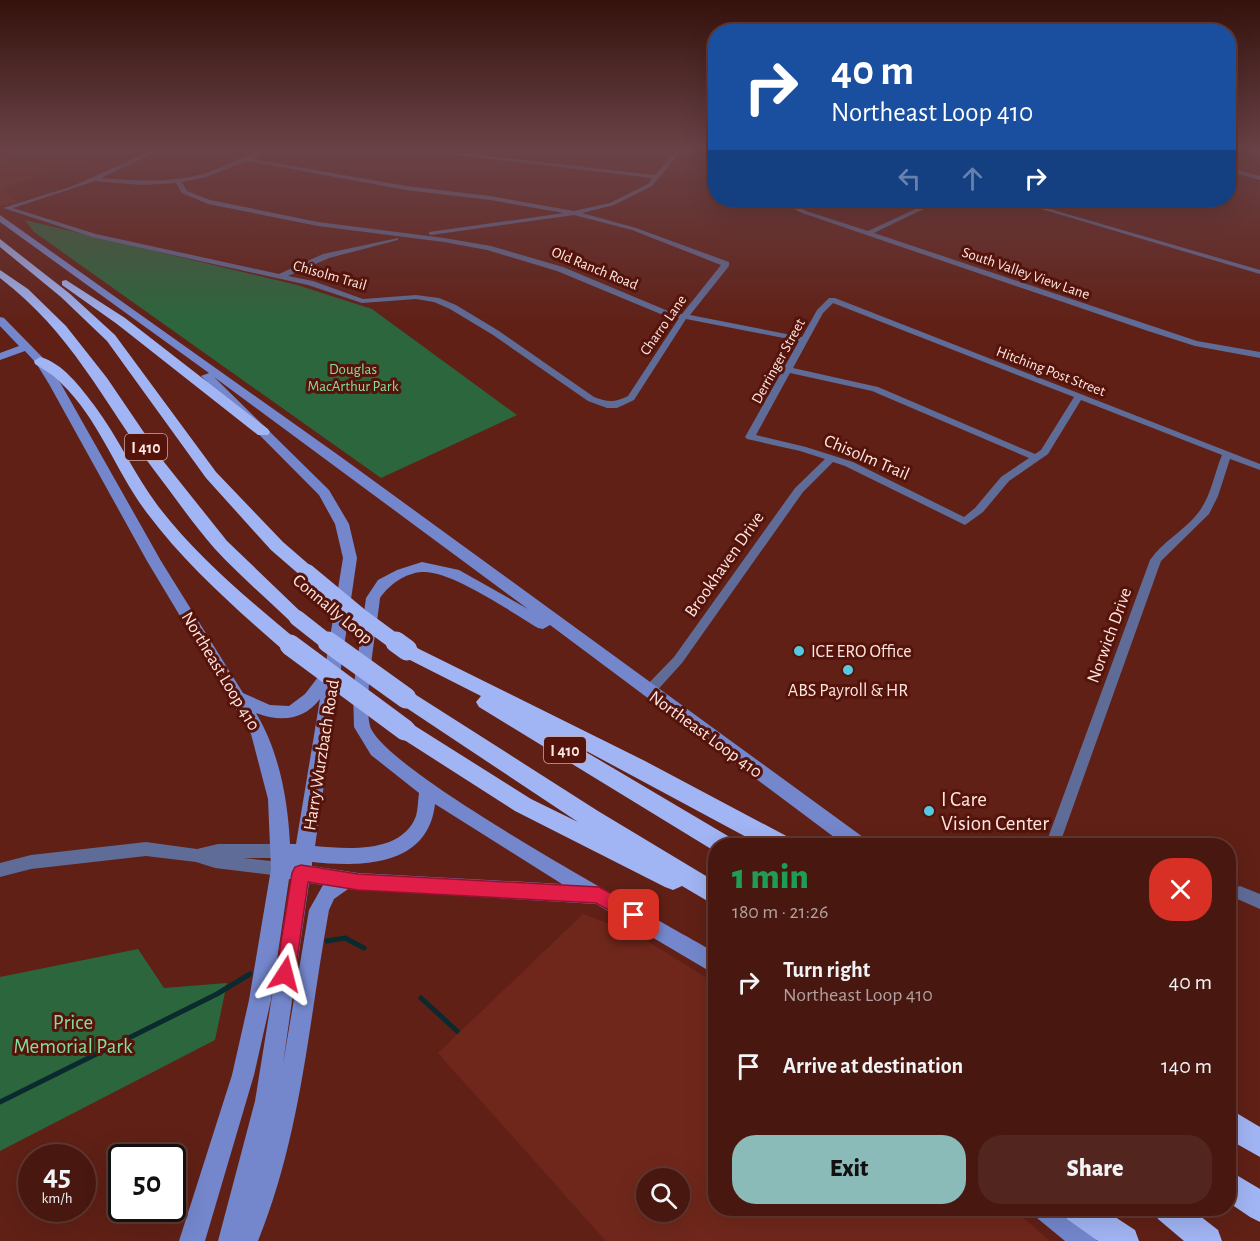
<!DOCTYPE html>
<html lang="en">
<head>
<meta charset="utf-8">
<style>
  :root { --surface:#481810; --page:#52251e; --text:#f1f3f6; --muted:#b1a09f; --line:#603730; --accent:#8bbbb9 }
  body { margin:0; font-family:"Alegreya Sans",sans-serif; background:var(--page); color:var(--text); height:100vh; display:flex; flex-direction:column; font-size:22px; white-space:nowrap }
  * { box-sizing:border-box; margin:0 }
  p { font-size:20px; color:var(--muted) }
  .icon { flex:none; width:33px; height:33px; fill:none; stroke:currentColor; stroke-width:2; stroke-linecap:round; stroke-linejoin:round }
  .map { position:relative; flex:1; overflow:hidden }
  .sheet { position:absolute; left:708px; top:838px; width:528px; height:378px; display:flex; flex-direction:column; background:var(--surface); border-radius:24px; box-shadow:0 6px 24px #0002,0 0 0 2px var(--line) }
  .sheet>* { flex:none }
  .top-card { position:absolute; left:708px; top:24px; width:528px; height:183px; border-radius:24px; box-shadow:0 6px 24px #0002,0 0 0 2px var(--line); background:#1a4fa0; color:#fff; overflow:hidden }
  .fabs { position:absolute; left:636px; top:1168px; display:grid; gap:12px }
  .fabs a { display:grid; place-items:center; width:54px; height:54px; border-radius:50%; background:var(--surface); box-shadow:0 6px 24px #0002,0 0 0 2px var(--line); font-size:30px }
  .speed { position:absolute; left:18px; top:1144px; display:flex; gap:12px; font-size:30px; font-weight:700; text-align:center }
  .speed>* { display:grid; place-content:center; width:78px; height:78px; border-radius:50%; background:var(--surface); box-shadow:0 6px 24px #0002,0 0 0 2px var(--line); line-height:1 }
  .speed small { font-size:15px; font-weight:400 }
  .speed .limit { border:3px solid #111; border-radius:9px; background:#fff; color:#111 }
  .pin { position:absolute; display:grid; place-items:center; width:51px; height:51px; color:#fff; margin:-26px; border-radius:12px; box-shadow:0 3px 9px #0006 }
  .me { position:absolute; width:66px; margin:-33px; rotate:9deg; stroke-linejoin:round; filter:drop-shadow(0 0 4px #0008) }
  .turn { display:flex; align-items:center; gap:21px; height:126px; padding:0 24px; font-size:27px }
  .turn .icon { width:78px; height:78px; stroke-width:2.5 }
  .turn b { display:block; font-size:42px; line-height:51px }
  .lanes { display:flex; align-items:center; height:57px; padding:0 24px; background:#0003; justify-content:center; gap:30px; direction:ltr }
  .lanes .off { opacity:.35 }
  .round { display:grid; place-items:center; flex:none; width:63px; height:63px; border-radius:24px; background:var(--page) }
  .headline { display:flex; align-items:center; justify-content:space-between; height:102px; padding:0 24px }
  h1 { font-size:36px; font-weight:800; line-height:45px; color:#1e9e55 }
  .cta { display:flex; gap:12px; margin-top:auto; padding:12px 24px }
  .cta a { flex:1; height:69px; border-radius:24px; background:var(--accent); color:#111; font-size:24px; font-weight:800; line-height:69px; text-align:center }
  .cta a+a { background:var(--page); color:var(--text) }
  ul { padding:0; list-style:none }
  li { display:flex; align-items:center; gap:18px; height:84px; padding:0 24px }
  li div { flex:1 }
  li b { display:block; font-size:22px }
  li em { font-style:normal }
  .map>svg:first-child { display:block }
</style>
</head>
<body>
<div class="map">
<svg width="1260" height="1241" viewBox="0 0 1260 1241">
  <rect width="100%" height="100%" fill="#602016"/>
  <g fill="#70271b" fill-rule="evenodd">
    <path d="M0 150H9L8 161 90 159 1 189 18 202 0 206Z"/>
    <path d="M583 914 636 934 715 983 716 1209H1013L1050 1241H606L438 1053ZM646 1179H680V1212H646Z"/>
  </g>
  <g fill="#2b663d">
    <path d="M25 220 297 285 372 309 517 415 381 478 34 232Z"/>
    <path d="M138 949 164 988 227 983 215 1040 0 1151V977Z"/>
  </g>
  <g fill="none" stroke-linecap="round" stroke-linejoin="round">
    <g stroke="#0a2a30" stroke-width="5">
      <path d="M327 941 345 938 364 948"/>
      <path d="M421 998 457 1031"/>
      <path d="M0 1102 217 994 250 974"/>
    </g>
    <g fill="#5f6c97" fill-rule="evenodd">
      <path d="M153 150H161L101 178C135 181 170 183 203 174 223 169 252 150 268 150L252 159 406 186 490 196 574 211 610 203 648 184 652 178 415 150H435L655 175 676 150H682L652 186 614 205 582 213 636 228 729 262V266L690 315 802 337 817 310 829 298H835L1260 464V470L1230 459 1218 496 1209 514 1161 561 1059 846H1045L1150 560C1163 541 1184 531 1198 513 1211 497 1214 474 1222 455L1081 400 1048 454 1009 481 983 512 965 525 845 466 833 462 803 492 682 663 653 695H643L642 692 643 689 674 657 795 488 825 459 800 451 747 439 745 437 799 341 686 319 634 400 617 408H607L588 401 493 335 450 309 434 302 416 299 362 303 308 285 92 237 3 208 73 186ZM247 161 406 190 490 200 564 213 429 232V234L431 235 574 215 632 230 721 265 682 314 668 311 563 267 491 246 444 238 318 222 210 200 187 191 182 182 206 177ZM95 181 142 185 176 183 182 193 208 204 318 226 444 242 487 250 557 271 663 315 679 318 628 396C614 403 608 402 594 397L499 331 456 305 439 298 416 295 363 299 313 281 288 276 329 258 398 240V238L323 254 279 274 96 234 13 208ZM833 303 1074 397 1041 450 1035 454 878 387 793 368 823 313ZM790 373 872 391 1029 458 1001 477 975 508 964 517 853 462 806 447 756 435Z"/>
      <path d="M1228 167 1260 176V180L1228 171Z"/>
      <path d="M788 200H794L798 207 806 211 868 231 935 200H942L874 233 1197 341 1260 352V358L1195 346 1148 331 802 213 794 209Z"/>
      <path d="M1011 200H1019L1260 270V274Z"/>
      <path d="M146 842 197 849 218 844H280L285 846 287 851 285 856 280 858H243L281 862 286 864 289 869 286 874 281 876 215 868 196 862 146 856 31 869 0 877V863L31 855Z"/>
      <path d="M1240 886 1260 894V909L1235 898 1232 893 1235 888Z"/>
    </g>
    <g fill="#7487cc" fill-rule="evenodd">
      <path d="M0 215 341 457 867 840 869 846H846L550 625 543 629 538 628C511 612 451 570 422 572 405 573 389 585 380 598 377 627 363 700 370 726 384 772 660 920 716 953V975L596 904 348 889 334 899 329 910C308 1025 302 1132 258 1241H218L255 1101 291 879H289L271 1000 254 1075 205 1241H179L232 1075 249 1000 271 869 268 799 251 734 147 561 49 384 36 363 25 351 0 360V353L19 346 0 326V317L4 318 44 359 61 384 161 561 243 693 270 705 289 706 305 694 325 668 343 558 335 524 319 495 201 376 209 373 0 222ZM214 377 528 609 459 570 422 562 397 570 378 580 366 598 353 691 354 727 371 755 419 793C418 800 418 809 416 816 402 854 347 849 315 846L357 558 349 524 329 490ZM320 699 296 844H290C288 800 279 751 256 713 280 722 303 721 320 699ZM435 804 562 884 358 873 312 866V862C361 867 428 867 435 804ZM309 883 323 885 309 910 283 1064Z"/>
      <path d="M1034 1209H1065L1093 1232 1097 1241H1065L1037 1218Z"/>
    </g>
    <g fill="#a1b4f3" fill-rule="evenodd">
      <path d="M0 239 69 293 115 335 216 472 283 542 313 568 316 572 313 576H301L271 550 206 478 107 341 61 297 0 247Z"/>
      <path d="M0 270 28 289 66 326 107 378 164 462 227 541 303 614 306 618 303 622 297 624 291 622C266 598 239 575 215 549 193 524 174 496 154 470 102 400 72 333 0 278Z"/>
      <path d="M66 280 125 318 268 429 270 432 268 435H258L117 324 62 285V281Z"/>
      <path d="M40 357C63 363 81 388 94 405 118 437 134 474 158 506 197 557 248 599 297 640L299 645 297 650 290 652 283 650C235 608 186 565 147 513 116 472 99 419 61 383 54 375 44 370 35 364L34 361Z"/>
      <path d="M407 643 645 761 792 839 795 846H763L564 739 733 839 736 846H716V852L479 707 476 702 481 696 400 655 398 650 400 645Z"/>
      <path d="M406 691 413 693 598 811 716 882V906L682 886 673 890 665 887 515 811 398 736 395 730 398 724 405 722 412 724 531 799 578 822 399 703 396 698 399 693Z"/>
      <path d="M1228 1108 1260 1127V1157L1228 1139Z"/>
      <path d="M1228 1170 1260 1189V1222L1250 1217 1228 1202Z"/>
      <path d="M1062 1209H1103L1135 1230 1139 1241H1098L1067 1219Z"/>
      <path d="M1153 1209H1191L1218 1230 1222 1241H1184L1158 1219Z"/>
    </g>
    <g stroke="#a1b4f3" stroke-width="16">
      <path d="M307 572 360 616 398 644"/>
      <path d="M297 618 330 644"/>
    </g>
    <g stroke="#a1b4f3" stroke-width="21">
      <path d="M328 642 406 698"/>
      <path d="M396 642 407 650"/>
      <path d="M290 645 405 730"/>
    </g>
  </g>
  <linearGradient id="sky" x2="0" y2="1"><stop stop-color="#35120c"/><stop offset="0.46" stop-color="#694247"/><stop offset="1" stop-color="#694247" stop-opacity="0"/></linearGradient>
  <rect width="1260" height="324" fill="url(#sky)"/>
  <path fill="#e11d48" stroke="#92132f" stroke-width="1.5" d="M301 865 358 874 599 887 640 909 643 915 640 921 634 924 596 903 358 890 308 882 295 974 292 980 285 983 279 980 276 974 292 873 295 867Z"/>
  <g fill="#55cadf" stroke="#54140b" stroke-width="2">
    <circle cx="799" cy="651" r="6"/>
    <circle cx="848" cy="670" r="6"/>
    <circle cx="929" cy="811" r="6"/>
  </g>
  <g text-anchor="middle" stroke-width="6" stroke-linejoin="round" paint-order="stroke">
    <g font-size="15" fill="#fee5e0" stroke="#54140b">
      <text transform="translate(595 268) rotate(22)" y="5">Old Ranch Road</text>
      <text transform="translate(1026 273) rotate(19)" y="5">South Valley View Lane</text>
      <text transform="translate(330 275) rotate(16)" y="5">Chisolm Trail</text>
      <text transform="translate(663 325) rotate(-55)" y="5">Charro Lane</text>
      <text transform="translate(778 361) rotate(-61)" y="5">Derringer Street</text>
      <text transform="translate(1051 371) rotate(21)" y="5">Hitching Post Street</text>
    </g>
    <g font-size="15" fill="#84dd9c" stroke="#54140b">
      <text x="353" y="374">Douglas<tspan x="353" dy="17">MacArthur Park</tspan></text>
    </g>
    <g fill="#54140b" stroke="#cba6a0" stroke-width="1.5">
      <rect x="125" y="434" width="42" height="26" rx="4.5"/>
      <rect x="544" y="737" width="42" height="26" rx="4.5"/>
    </g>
    <g font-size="16" font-weight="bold" fill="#fee5e0">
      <text x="146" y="453">I 410</text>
      <text x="565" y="756">I 410</text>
    </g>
    <g font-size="18" fill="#fee5e0" stroke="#54140b">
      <text transform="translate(867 457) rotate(23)" y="6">Chisolm Trail</text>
      <text transform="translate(724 564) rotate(-55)" y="6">Brookhaven Drive</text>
      <text transform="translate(333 609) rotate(40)" y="6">Connally Loop</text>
      <text transform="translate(1109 635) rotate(-70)" y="6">Norwich Drive</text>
      <text transform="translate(221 671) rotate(59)" y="6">Northeast Loop 410</text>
      <text transform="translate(706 734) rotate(36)" y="6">Northeast Loop 410</text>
      <text transform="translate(321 755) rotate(-81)" y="6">Harry Wurzbach Road</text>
    </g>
    <g font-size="18" fill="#fee5e0" stroke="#54140b" text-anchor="start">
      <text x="811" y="657">ICE ERO Office</text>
      <text x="848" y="696" text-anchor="middle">ABS Payroll &amp; HR</text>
    </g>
    <g font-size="21" fill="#fee5e0" stroke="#54140b" text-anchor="start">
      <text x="941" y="806">I Care<tspan x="941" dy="24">Vision Center</tspan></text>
    </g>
    <g font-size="21" fill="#84dd9c" stroke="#54140b">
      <text x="73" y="1029">Price<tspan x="73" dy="24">Memorial Park</tspan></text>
    </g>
  </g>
</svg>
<div class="fabs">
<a><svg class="icon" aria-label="search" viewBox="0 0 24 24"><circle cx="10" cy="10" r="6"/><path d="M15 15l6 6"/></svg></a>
</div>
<div class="speed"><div>45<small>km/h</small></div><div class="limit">50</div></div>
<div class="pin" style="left:634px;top:915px;background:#d93025"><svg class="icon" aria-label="arrive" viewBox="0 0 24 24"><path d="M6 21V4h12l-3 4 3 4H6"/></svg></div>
<svg class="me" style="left:285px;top:974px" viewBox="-20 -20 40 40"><path d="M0-17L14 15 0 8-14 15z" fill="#e11d48" stroke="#fff" stroke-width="4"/></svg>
<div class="top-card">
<div class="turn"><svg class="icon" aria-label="right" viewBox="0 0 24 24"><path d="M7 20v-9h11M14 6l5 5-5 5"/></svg><div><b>40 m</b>Northeast Loop 410</div></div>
<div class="lanes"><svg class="icon off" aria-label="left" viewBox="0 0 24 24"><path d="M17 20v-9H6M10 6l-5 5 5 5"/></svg><svg class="icon off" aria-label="ahead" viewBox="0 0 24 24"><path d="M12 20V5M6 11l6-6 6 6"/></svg><svg class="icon" aria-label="right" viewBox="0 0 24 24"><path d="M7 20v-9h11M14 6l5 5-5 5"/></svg></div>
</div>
<section class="sheet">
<div class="headline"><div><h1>1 min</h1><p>180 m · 21:26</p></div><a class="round" style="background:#d93025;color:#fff"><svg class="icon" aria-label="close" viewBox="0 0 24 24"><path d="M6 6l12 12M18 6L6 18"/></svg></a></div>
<ul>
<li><svg class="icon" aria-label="right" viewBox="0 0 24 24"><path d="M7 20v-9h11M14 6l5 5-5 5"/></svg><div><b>Turn right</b><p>Northeast Loop 410</p></div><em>40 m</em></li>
<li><svg class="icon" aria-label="arrive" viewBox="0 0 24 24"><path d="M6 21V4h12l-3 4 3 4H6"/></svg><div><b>Arrive at destination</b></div><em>140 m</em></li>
</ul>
<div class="cta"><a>Exit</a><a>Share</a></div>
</section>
</div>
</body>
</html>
